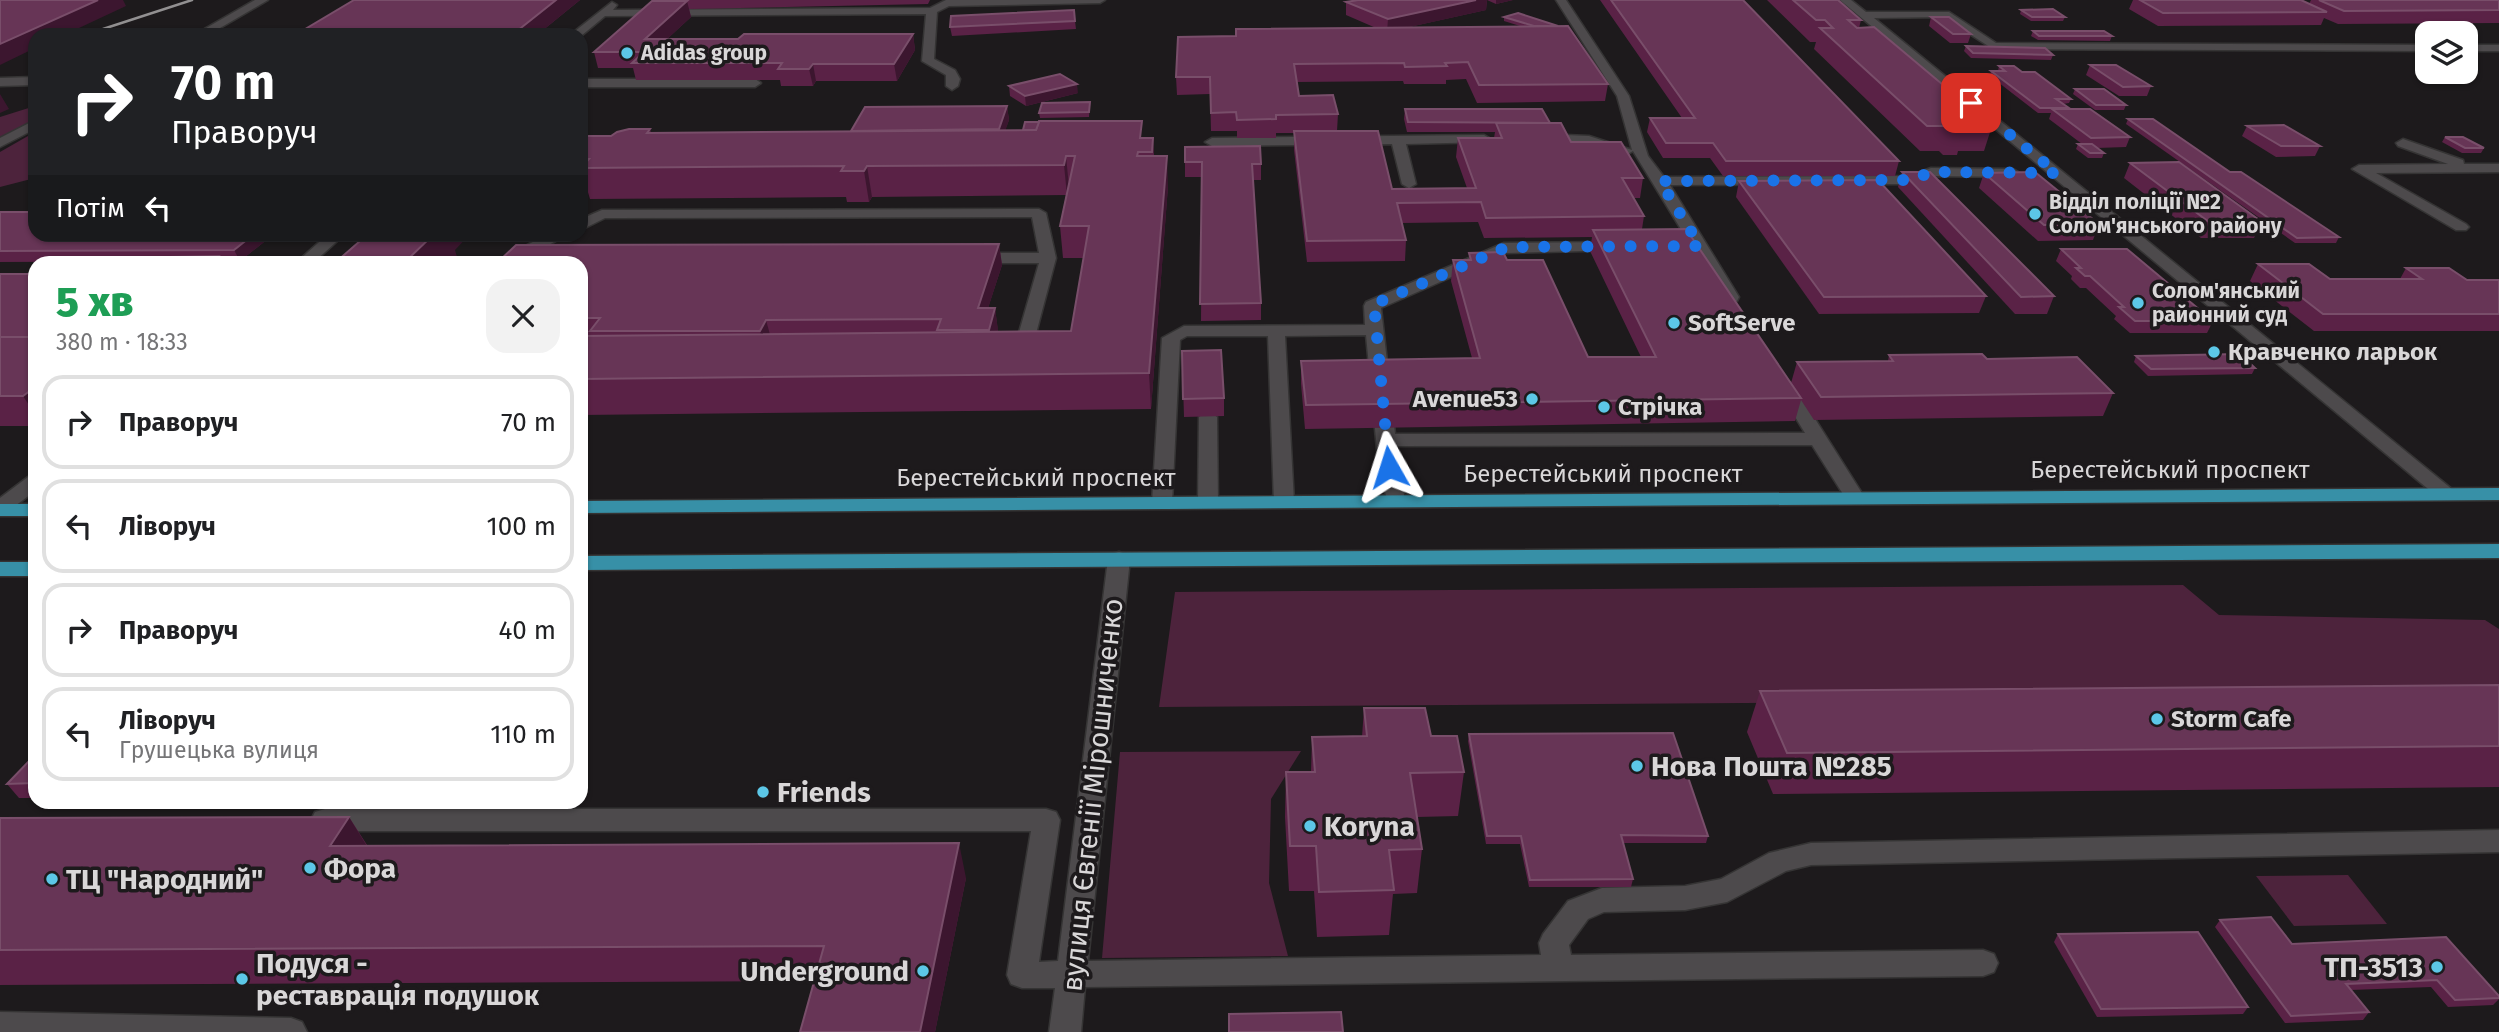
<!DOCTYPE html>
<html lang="uk">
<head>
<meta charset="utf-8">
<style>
  :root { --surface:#fff; --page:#f2f2f2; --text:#202124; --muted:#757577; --line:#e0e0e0 }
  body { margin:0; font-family:"Fira Sans",sans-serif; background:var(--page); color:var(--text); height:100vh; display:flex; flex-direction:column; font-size:26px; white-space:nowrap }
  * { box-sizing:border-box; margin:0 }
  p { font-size:23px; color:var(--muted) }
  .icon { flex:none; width:38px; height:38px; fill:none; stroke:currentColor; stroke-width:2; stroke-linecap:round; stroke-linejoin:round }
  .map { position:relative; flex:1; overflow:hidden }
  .details { position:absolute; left:28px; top:256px; width:560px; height:553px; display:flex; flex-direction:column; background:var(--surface); border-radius:21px; box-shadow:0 2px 5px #0004 }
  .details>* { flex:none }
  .banner { position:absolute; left:28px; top:28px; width:560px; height:214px; border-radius:21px; box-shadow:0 2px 5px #0004; background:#202124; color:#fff; overflow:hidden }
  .fabs { position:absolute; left:2415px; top:21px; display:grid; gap:14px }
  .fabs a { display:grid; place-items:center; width:63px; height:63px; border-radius:14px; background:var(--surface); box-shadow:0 2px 5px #0004; font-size:35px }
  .pin { position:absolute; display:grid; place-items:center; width:60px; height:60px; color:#fff; margin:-30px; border-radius:14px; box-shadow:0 4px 10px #0006 }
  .me { position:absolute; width:77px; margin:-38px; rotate:354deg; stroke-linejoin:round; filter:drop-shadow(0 0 5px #0008) }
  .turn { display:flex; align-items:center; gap:24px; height:147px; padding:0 28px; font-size:32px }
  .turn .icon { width:91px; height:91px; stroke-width:2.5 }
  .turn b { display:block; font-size:49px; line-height:60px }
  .then { display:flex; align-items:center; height:66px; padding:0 28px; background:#0003; gap:14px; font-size:26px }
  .round { display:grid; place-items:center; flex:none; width:74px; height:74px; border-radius:21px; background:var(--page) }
  .headline { display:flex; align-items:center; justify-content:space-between; height:119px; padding:0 28px }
  h1 { font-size:42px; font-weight:800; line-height:52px; color:#1e9e55 }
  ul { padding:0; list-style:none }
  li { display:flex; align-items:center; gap:21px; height:94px; margin:0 14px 10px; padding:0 14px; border:4px solid var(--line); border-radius:21px }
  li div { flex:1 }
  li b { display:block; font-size:26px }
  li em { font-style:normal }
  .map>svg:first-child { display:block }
</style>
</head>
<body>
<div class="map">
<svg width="2499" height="1032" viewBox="0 0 2499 1032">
  <rect width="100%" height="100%" fill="#1d1a1c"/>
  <g fill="#4d233c">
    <path d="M35 106V121L0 140V117Z"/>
    <path d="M35 132V178L0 187V152Z"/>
    <path d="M2183 585 2219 615 2485 620 2499 629V698L1159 707 1175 592Z"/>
    <path d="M1301 751 1271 799 1269 883 1288 956 1102 958 1120 752Z"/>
    <path d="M2348 875 2387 924 2294 926 2256 876Z"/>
  </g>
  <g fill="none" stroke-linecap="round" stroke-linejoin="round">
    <g stroke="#353434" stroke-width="3">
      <g id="minor">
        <path d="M255 0H268L208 35H194Z"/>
        <path d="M946 0H1105L1100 3 949 6 937 12 934 59 955 70 960 79 958 86 952 90 946 86V75L922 61 926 14 605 16 581 36 570 35 612 2 617 5 613 10 930 8Z"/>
        <path d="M1556 0H1566L1629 96 1648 156 1664 177 1909 176 1931 168 2013 169 2020 173 2013 177 1933 176 1911 184 1670 185 1739 297 1737 301H1725L1633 151 1626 155 1588 144 1541 142 1534 138 1541 134 1589 136 1632 150 1617 96Z"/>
        <path d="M1840 0H1851L1866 12H1949L1996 43 2427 45V51L1993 49 1943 17 1874 18 2453 490 2456 494 2453 498H2439Z"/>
        <rect x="2466" y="45" width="33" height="6"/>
        <path d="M35 77V85L0 86V78Z"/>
        <path d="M581 79H755L761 83 755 87H581Z"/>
        <path d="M35 120V129L0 147V138Z"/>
        <path d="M1484 135 1491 139 1489 142 1406 144 1416 184 1409 188 1402 184 1392 144 1212 146 1205 142 1212 138Z"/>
        <path d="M2403 139 2463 160 2464 164H2499V172L2376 173 2466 224 2469 227 2466 230H2456L2352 169 2359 165 2448 164 2398 146 2396 143Z"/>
        <path d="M1039 209 1046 213 1056 258 1029 360 1020 365 1011 360 1039 263H973L965 258 973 253H1039L1032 217 605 218 581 230V219L602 210Z"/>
        <path d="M328 234H345L314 262H297Z"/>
        <path d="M548 234H568L519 262H503L510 254Z"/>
        <path d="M1618 242 1626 247 1623 250 1506 253 1381 308 1395 434 1805 433 1775 384 1784 379 1793 384 1865 498 1862 502H1848L1812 445 1396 446 1405 501 1402 505H1388L1378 460 1366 335 1285 336 1294 502 1291 506H1277L1274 502 1268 336H1187L1180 340 1172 503 1169 507H1155L1152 503 1162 338 1184 326 1365 325 1364 306 1366 302 1504 243Z"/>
        <path d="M1208 411 1217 417 1218 503 1215 507H1201L1198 503 1199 417Z"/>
        <path d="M35 475V491L7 512 0 514V498L28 477Z"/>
        <path d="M1119 552 1127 554 1130 559 1088 961 1541 955 1539 943 1543 934 1568 901 1602 888 1685 886 1721 879 1769 853 1811 843 2499 830V852L1811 865 1786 871 1727 902 1685 910 1604 912 1588 919 1569 945 1571 955 1983 950 1994 954 1998 963 1994 972 1983 976 1085 987 1081 1032H1049L1055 988H1022L1011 984 1007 975 1031 831H325L315 828 311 820 315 812 325 809H1046L1056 812 1060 820 1039 962 1058 961 1108 559 1111 554Z"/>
        <path d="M0 1012 291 1018 302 1022 307 1032H0Z"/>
      </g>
    </g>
    <g stroke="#353434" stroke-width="3">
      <g id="major">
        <path d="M2499 488V500L581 513V501Z"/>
        <rect x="0" y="504" width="35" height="12"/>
        <path d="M2499 544V558L581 570V556Z"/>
        <rect x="0" y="562" width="35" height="14"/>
      </g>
    </g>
    <use href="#minor" fill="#4d4a4c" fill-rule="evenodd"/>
    <use href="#major" fill="#3790a7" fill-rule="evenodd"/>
    <path stroke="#929091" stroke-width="2.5" d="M103 29 192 0"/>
  </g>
  <g fill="#5a2246">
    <path d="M354 0H580L537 35H297V34Z"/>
    <path d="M653 0H930L928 4 689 9 691 17 667 39H738L913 34 915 50 897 81H816L813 86H781L780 80H636L633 68H598L594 52 654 1Z"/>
    <path d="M1358 0H1513L1496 4 1487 0 1486 10 1409 27 1520 26 1504 21V17L1518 13 1608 84 1605 101 1477 103 1466 79 1446 80V84H1404L1403 81 1297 82 1299 96 1338 114 1337 131 1392 189 1467 188 1456 157 1458 138H1494L1495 132H1407L1404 119 1405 109 1550 123 1571 142 1643 178 1640 198H1634L1644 216 1642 229 1791 383 1797 362 1888 361 1889 355 1987 359 2113 393 2103 416 1814 420 1801 400 1795 421 1305 429 1301 384V361L1472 358 1451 281 1453 260H1469V253L1507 260 1588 357H1641L1590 251 1592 237 1484 238 1478 222 1402 223 1406 240 1405 261 1307 262 1294 150V133H1276V138H1237V131H1211L1210 94 1177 95 1176 77 1236 36 1376 28 1346 15V2Z"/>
    <path d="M1600 0H1743L1899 161 1895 176H1723L1710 158H1663L1647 132 1650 118H1682Z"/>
    <path d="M1767 0H1838L1861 20 1859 28 1992 126 1984 151H1958L1957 155H1943L1939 151H1920L1814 49 1816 42H1810Z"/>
    <path d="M2133 0H2301L2309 4 2311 0H2499V23L2338 24 2324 18 2321 25 2158 26 2129 9Z"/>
    <path d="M2021 10 2065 17 2063 21H2031L2020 14Z"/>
    <path d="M1931 17 1971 34 1968 43H1950L1929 26Z"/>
    <path d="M1075 21 1076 29 952 36 950 27Z"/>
    <path d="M2033 31 2112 36 2110 41 2038 40 2031 36Z"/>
    <path d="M1966 46 2053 55 2051 60 1971 58 1964 51Z"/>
    <path d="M2090 65 2151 86 2147 96H2119L2086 75Z"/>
    <path d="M1999 66 2022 72 2071 99 2069 103 2063 104 2069 108 2068 109 2130 137 2126 147 2097 148 2104 153 2102 158H2088L2076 149 2078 144H2082L2049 119 2051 113H2038L1990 76 1991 71H1998Z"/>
    <path d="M1009 86 1078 93 1026 106 1010 96Z"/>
    <path d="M2075 89 2126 105 2124 110H2095L2073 94Z"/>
    <path d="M1090 102 1089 117 1040 118 1039 113Z"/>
    <path d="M1007 106 1009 120 1005 130 1153 138 1154 156 1168 186 1151 409 581 415V262L999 244 1002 265 988 308H995L998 332 1071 331 1084 258H1063L1060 226 1066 195 872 197 869 202H847L846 197 590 199 587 189H581V136H611L650 129 651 133 851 131Z"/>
    <path d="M2128 119 2230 172 2339 237 2336 243H2295L2126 124Z"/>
    <path d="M2247 126 2320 146 2315 156 2276 157 2242 136Z"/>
    <path d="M2445 137 2484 148 2481 153H2462L2442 142Z"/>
    <path d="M1185 147 1261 164V180H1253L1261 303V320L1201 321 1202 177H1185Z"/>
    <path d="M2130 163 2262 222 2254 238H2201L2124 178Z"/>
    <path d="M1902 172 2054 296 2047 314H2015L1898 187Z"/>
    <path d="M1984 173 2099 224 2093 240 2038 241 1979 188Z"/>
    <path d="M1739 181 1986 296 1979 313 1819 314 1736 197Z"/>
    <path d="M0 212 35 234H274L240 261 0 262Z"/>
    <path d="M2061 249 2213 321 2207 333H2130L2114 319 2116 316 2086 288H2080L2071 279 2072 276 2056 261Z"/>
    <path d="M2258 264 2330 279H2400L2406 268 2467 280H2499V331H2314L2250 281Z"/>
    <path d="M35 270V426H0V274H29Z"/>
    <path d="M1182 351 1224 398V416L1184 417Z"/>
    <path d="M2136 356 2255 368 2252 374 2148 376 2134 362Z"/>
    <path d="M2499 685V787L1773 794 1747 732 1760 691Z"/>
    <path d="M1364 708 1431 736 1464 772 1458 816 1417 817 1422 849 1417 893 1393 894 1389 935 1317 937 1314 891H1289L1285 817 1286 772H1311L1312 737H1362Z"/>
    <path d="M1469 734 1708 836 1706 843H1623L1633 879 1631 887H1529L1520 844H1486L1468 741Z"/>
    <path d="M35 759V798H19L7 784Z"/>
    <path d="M349 817 367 845 966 878 935 1032H800L814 981 0 985V818Z"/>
    <path d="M2220 920 2292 944 2446 937 2499 996V999L2493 1005 2448 1007 2431 987 2351 990 2369 1012 2363 1020 2285 1023 2215 927Z"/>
    <path d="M2058 934 2248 1007 2243 1014 2097 1017 2054 942Z"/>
  </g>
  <g fill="#3c162f">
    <path d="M98 0H123L126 6 64 35H35V48L0 65V44Z"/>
    <path d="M556 0H580L537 35H512Z"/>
    <path d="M1476 0H1487L1486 10 1387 32 1388 19Z"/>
    <path d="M1496 0H1513L1496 4Z"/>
    <path d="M687 1 691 17 649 56 645 39Z"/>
    <path d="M913 34 915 50 897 81 894 64Z"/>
    <path d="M813 64 816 81 813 86 809 69Z"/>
    <path d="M587 81 588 86 581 93V87Z"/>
    <path d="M1077 84 1078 93 1026 106 1025 96Z"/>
    <path d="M0 94 9 109 0 113Z"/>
    <path d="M1007 106 1009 120 1001 144 999 129Z"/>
    <path d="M1066 156 1069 187 1067 195 1064 165Z"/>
    <path d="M1167 156 1168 186 1151 409 1149 373Z"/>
    <path d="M867 166 872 197 869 202 864 171Z"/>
    <path d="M254 234H274L240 261 234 250Z"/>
    <path d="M434 234H470L455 250 457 257 451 262H405Z"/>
    <path d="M999 244 1002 265 981 330 978 308Z"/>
    <path d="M218 256 221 262H210Z"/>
    <path d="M995 308 998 330 991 352 989 330Z"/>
    <path d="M766 320 772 342 765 353 760 331Z"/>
    <path d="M35 387V414L23 396Z"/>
    <path d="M349 817 370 851 330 846Z"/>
    <path d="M959 843 966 878 935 1032H920Z"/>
  </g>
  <g fill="#673556" stroke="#794e6a" stroke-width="2">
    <path d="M0 0H98L0 44Z"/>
    <path d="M354 0H556L512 35H372L374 33 297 34Z"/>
    <path d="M1358 0H1476L1388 19 1346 2Z"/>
    <path d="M1611 0H1743L1899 161H1726L1713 143H1666L1650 118H1695Z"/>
    <path d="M1793 0H1838L1861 20H1848L1857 28 1874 27 1992 126H1961L1965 130H1951L1946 126H1927L1820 28H1833L1825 20H1816Z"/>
    <path d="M2140 0H2301L2327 12 2163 13Z"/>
    <path d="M2319 0H2499V10L2344 11Z"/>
    <path d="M652 1H687L645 39H738L744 34H913L894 64H813L809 69H778L782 63H632L644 52H594Z"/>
    <path d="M2053 9 2065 17H2032L2021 10Z"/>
    <path d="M1074 10 1075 21 950 27 951 16Z"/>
    <path d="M1518 13 1558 26H1534L1504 17Z"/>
    <path d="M1931 17H1949L1971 34H1953Z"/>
    <path d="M1568 26 1608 84 1479 85 1468 62 1445 63 1447 66 1405 67 1404 63 1294 64 1299 96 1333 95 1338 114 1276 115V119L1237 120 1236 112 1211 113 1210 77H1176L1178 37 1236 36V29Z"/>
    <path d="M2033 31H2104L2112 36H2039Z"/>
    <path d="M1966 46 2045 48 2053 55 1973 53Z"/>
    <path d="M2090 65H2116L2151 86 2123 87Z"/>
    <path d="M1999 66H2014L2022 72H2035L2071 99H2056L2069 108H2040L1991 71H2005Z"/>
    <path d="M1060 74 1077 84 1025 96 1009 86Z"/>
    <path d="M2075 89H2104L2126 105H2096Z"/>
    <path d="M1090 102 1089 112 1039 113 1042 103Z"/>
    <path d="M1007 106 999 129 851 131 865 107Z"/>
    <path d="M1405 109H1542L1550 123 1408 122Z"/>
    <path d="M2052 109H2090L2130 137 2091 138Z"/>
    <path d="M2128 119H2153L2230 172H2241L2339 237 2297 238Z"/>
    <path d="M1039 121H1142L1140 138H1153L1152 152H1138L1137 156H1167L1149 373 581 379V336L1071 331 1089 226H1060L1075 156H1066L1064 165 867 166 864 171H841L844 166 581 168 589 159H581V136H611L617 132 629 129H650L647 133 1036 130Z"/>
    <path d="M1025 122H1039L1036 130H1023Z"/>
    <path d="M1496 123H1561L1571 142H1621L1643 178H1622L1644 216 1486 218 1481 202 1397 203 1406 240 1307 241 1294 131H1378L1392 189 1476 188 1458 138H1502Z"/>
    <path d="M2284 125 2320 146H2281L2247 126Z"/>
    <path d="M2445 137H2463L2484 148H2465Z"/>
    <path d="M2078 144H2092L2104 153H2090Z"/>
    <path d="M1260 146 1261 164H1252L1261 303 1200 304 1202 162H1185V147Z"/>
    <path d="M2179 162 2262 222H2209L2130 163Z"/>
    <path d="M1902 172H1930L2054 296 2021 297Z"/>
    <path d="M2035 172 2099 224 2044 225 1984 173Z"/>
    <path d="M1878 180 1986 296 1824 297 1739 181Z"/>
    <path d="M0 212H35V234H254L234 250 0 251Z"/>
    <path d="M1686 229 1801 398 1306 405 1301 361 1480 358 1453 260H1471L1469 253 1503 252 1507 260H1543L1588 357H1656L1593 230Z"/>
    <path d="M368 234H434L405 262H336Z"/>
    <path d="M999 244 978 308H995L989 330H937L941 319 766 320 760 331H590L600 318H581V262H498L516 245Z"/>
    <path d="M2061 249H2127L2213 321H2135L2119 307H2124L2090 276H2085L2076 268H2081Z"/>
    <path d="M218 256 210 262H162L170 257Z"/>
    <path d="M2258 264H2309L2330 279H2422L2406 268H2449L2467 280H2499V314H2323Z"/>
    <path d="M35 270V337H0V274H29Z"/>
    <path d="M0 337H35V387L23 396H0Z"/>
    <path d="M1221 350 1224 398 1183 399 1182 351Z"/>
    <path d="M1982 354 1987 359 2077 357 2113 393 1821 397 1797 362 1893 361 1889 355Z"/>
    <path d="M2240 354 2255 368 2151 369 2136 356Z"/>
    <path d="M2499 685V746L1787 753 1760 691Z"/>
    <path d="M1364 708H1425L1431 736H1457L1464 772 1410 773 1422 849 1389 850 1394 890 1319 892 1316 846H1290L1286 772H1315L1312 737 1367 736Z"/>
    <path d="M1673 733 1708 836 1621 835 1633 879 1530 880 1521 836H1487L1469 734Z"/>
    <path d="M31 759H35V783L7 784Z"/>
    <path d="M349 817 330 846 959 843 920 1032H800L824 946 0 950V818Z"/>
    <path d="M2271 917 2292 944 2446 937 2499 996V998L2455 1000 2437 980 2346 984 2369 1012 2291 1016 2220 920Z"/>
    <path d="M2198 932 2248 1007 2101 1009 2058 934Z"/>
    <path d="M1341 1012 1343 1032H1229V1014Z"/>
  </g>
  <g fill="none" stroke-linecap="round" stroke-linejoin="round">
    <path stroke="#1a73e8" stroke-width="12" stroke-dasharray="0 21.6" d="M1389 467 1374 304 1507 247 1700 246 1660 181 1911 180 1931 172 2057 173 1971 103"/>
  </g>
  <g fill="#5cc7e7" stroke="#1d1a1c" stroke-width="2.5">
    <circle cx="627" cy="53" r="7"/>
    <circle cx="2035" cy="214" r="7"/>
    <circle cx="2138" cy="303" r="7"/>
    <circle cx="1674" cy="323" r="7"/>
    <circle cx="2214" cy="352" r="7"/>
    <circle cx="1532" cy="399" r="7"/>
    <circle cx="1604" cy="407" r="7"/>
    <circle cx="2157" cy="719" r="7"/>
    <circle cx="1637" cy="766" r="7"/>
    <circle cx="763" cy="792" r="7"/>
    <circle cx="1310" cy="826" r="7"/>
    <circle cx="310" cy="868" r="7"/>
    <circle cx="52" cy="879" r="7"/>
    <circle cx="2437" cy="967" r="7"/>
    <circle cx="923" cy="971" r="7"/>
    <circle cx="242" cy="979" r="7"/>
  </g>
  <g text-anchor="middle" stroke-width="7" stroke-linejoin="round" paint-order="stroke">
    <g font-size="21" font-weight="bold" fill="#d9d7d8" stroke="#1d1a1c" text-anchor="start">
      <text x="641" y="60">Adidas group</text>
      <text x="2049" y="209">Відділ поліції №2<tspan x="2049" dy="24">Солом'янського району</tspan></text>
      <text x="2152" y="298">Солом'янський<tspan x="2152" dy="24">районний суд</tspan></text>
    </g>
    <g font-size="24" font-weight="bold" fill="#d9d7d8" stroke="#1d1a1c" text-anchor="start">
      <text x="1688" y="331">SoftServe</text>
      <text x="2228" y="360">Кравченко ларьок</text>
      <text x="1518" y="407" text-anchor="end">Avenue53</text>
      <text x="1618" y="415">Стрічка</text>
      <text x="2171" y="727">Storm Cafe</text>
    </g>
    <g font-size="24" fill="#d9d7d8" stroke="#1d1a1c">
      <text x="2170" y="478">Берестейський проспект</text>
      <text x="1603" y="482">Берестейський проспект</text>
      <text x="1036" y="486">Берестейський проспект</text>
    </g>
    <g font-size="28" font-weight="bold" fill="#d9d7d8" stroke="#1d1a1c" text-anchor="start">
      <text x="1651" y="776">Нова Пошта №285</text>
      <text x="777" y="802">Friends</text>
      <text x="1324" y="836">Koryna</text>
      <text x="324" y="878">Фора</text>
      <text x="66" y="889">ТЦ "Народний"</text>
      <text x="256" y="973">Подуся -<tspan x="256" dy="32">реставрація подушок</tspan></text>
      <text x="2423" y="977" text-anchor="end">ТП-3513</text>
      <text x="909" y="981" text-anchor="end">Underground</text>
    </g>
    <g font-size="28" fill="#d9d7d8" stroke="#1d1a1c">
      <text transform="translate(1092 795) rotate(-84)" y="10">вулиця Євгенії Мірошниченко</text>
    </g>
  </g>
</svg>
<div class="fabs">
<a><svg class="icon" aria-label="layers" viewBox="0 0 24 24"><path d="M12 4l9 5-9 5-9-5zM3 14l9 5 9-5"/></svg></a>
</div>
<div class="pin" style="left:1971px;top:103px;background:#d93025"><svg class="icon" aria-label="arrive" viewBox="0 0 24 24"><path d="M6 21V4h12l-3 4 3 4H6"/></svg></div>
<svg class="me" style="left:1389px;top:467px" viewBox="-20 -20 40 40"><path d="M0-17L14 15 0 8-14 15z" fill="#1a73e8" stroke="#fff" stroke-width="4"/></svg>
<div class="banner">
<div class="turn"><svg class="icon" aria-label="right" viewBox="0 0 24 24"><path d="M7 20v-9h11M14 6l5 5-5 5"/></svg><div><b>70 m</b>Праворуч</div></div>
<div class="then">Потім<svg class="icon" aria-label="left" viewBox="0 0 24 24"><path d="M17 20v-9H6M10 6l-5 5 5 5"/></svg></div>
</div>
<section class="details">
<div class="headline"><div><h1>5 хв</h1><p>380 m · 18:33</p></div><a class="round"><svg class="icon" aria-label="close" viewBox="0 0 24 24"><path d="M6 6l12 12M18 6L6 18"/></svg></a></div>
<ul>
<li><svg class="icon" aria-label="right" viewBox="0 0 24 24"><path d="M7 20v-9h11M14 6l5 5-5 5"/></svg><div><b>Праворуч</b></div><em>70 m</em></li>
<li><svg class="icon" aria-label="left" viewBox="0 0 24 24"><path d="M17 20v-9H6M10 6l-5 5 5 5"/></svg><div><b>Ліворуч</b></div><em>100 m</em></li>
<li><svg class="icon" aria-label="right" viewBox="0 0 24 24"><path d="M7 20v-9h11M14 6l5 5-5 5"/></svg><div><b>Праворуч</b></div><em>40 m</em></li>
<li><svg class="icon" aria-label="left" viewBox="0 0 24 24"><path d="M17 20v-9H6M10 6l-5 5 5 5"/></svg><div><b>Ліворуч</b><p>Грушецька вулиця</p></div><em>110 m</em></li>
</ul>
</section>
</div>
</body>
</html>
